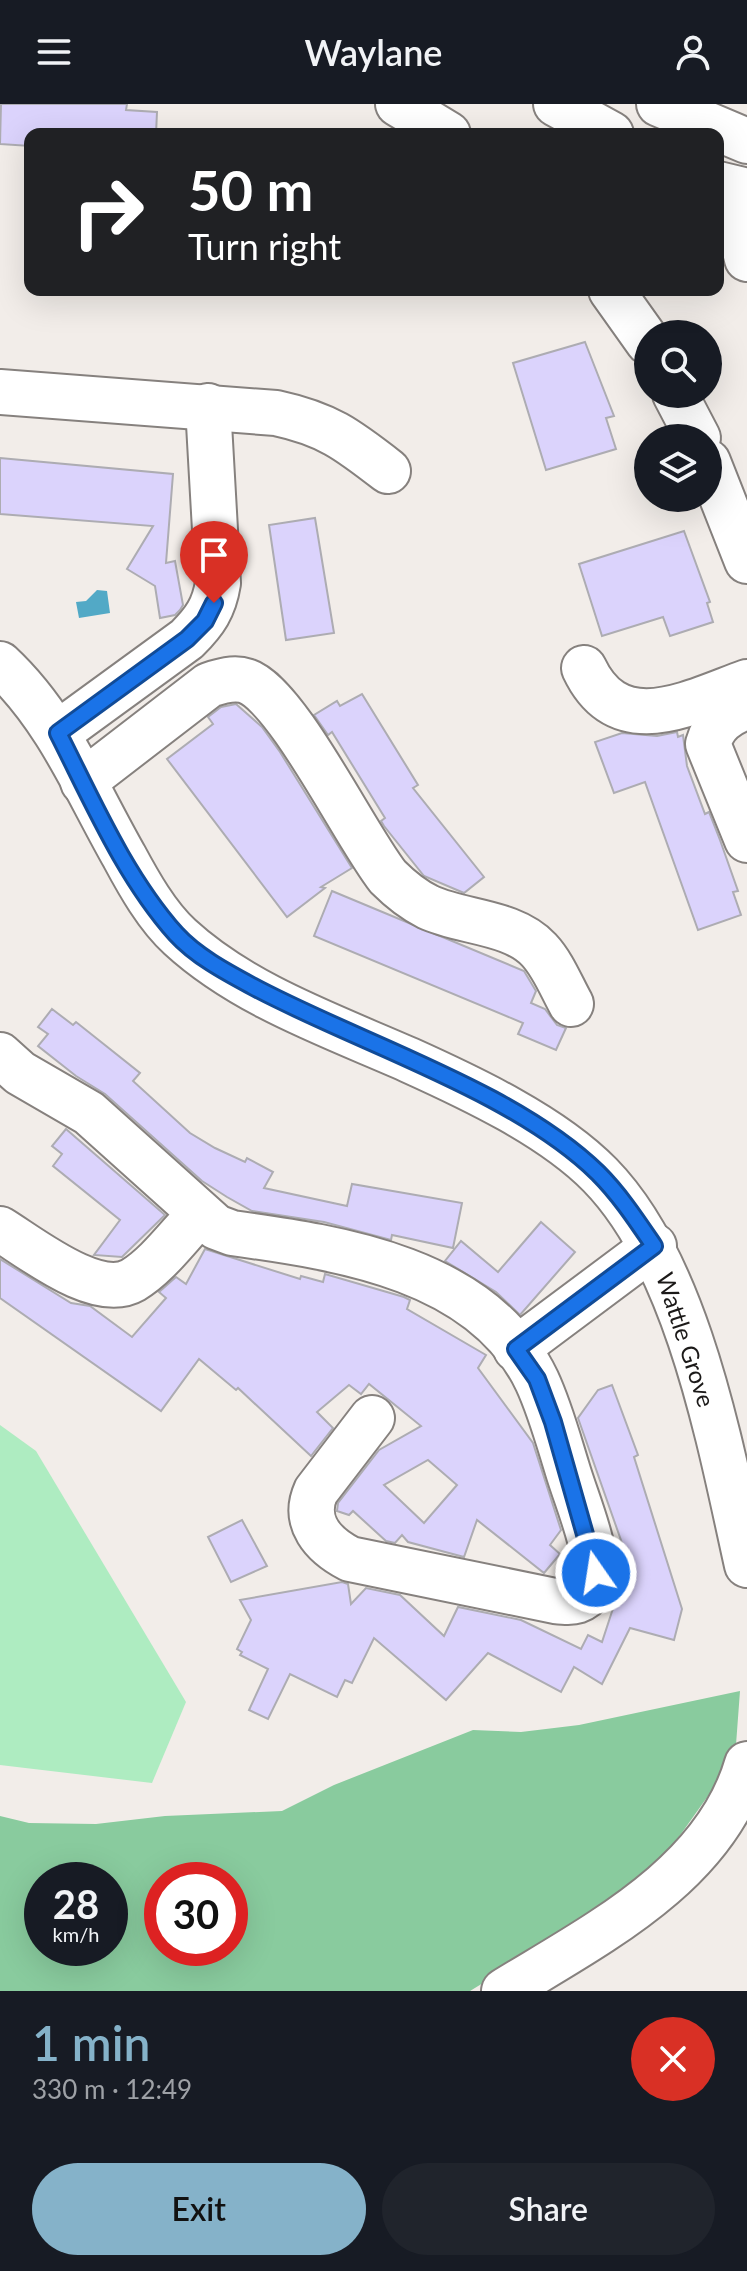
<!DOCTYPE html>
<html lang="en">
<head>
<meta charset="utf-8">
<style>
  :root { --surface:#171b24; --page:#20242c; --text:#f1f3f6; --muted:#9ea1a6; --accent:#85b2c9 }
  body { margin:0; font-family:Lato,sans-serif; background:var(--page); color:var(--text); height:100vh; display:flex; flex-direction:column; font-size:30px; white-space:nowrap }
  * { box-sizing:border-box; margin:0 }
  p { font-size:26px; color:var(--muted) }
  .icon { flex:none; width:44px; height:44px; fill:none; stroke:currentColor; stroke-width:2; stroke-linecap:round; stroke-linejoin:round }
  .map { position:relative; height:1887px; overflow:hidden }
  .sheet { display:flex; flex-direction:column; background:var(--surface); flex:1 }
  .sheet>* { flex:none }
  .guide { position:absolute; left:24px; top:24px; width:700px; height:168px; border-radius:16px; box-shadow:0 8px 32px #0002; background:#202124; color:#fff; overflow:hidden }
  .buttons { position:absolute; left:634px; top:216px; display:grid; gap:16px }
  .buttons a { display:grid; place-items:center; width:88px; height:88px; border-radius:50%; background:var(--surface); box-shadow:0 8px 32px #0002; font-size:40px }
  .speed { position:absolute; left:24px; top:1758px; display:flex; gap:16px; font-size:40px; font-weight:700; text-align:center }
  .speed>* { display:grid; place-content:center; width:104px; height:104px; border-radius:50%; background:var(--surface); box-shadow:0 8px 32px #0002; line-height:1 }
  .speed small { font-size:20px; font-weight:400 }
  .speed .limit { border:12px solid #d22; background:#fff; color:#111 }
  .pin { position:absolute; display:grid; place-items:center; width:68px; height:68px; color:#fff; margin:-82px -34px; border-radius:50% 50% 50% 0; rotate:-45deg; box-shadow:0 0 8px #0007 }
  .pin .icon { rotate:45deg }
  .me { position:absolute; width:88px; margin:-44px; rotate:347deg; stroke-linejoin:round; filter:drop-shadow(0 0 6px #0008) }
  .turn { display:flex; align-items:center; gap:28px; height:168px; padding:0 32px; font-size:36px }
  .turn .icon { width:104px; height:104px; stroke-width:2.5 }
  .turn b { display:block; font-size:56px; line-height:68px }
  .round { display:grid; place-items:center; flex:none; width:84px; height:84px; border-radius:42px; background:var(--page) }
  .summary { display:flex; align-items:center; justify-content:space-between; height:136px; padding:0 32px }
  h1 { font-size:48px; font-weight:600; line-height:60px; color:var(--accent) }
  .button { display:flex; gap:16px; margin-top:auto; padding:16px 32px }
  .button a { flex:1; height:92px; border-radius:48px; background:var(--accent); color:#111; font-size:32px; font-weight:600; line-height:92px; text-align:center }
  .button a+a { background:var(--page); color:var(--text) }
  header { display:flex; justify-content:space-between; align-items:center; height:104px; padding:0 32px; background:var(--surface); font-size:36px; font-weight:600 }
  .map>svg:first-child { display:block }
</style>
</head>
<body>
<header><svg class="icon" aria-label="menu" viewBox="0 0 24 24"><path d="M4 6h16M4 12h16M4 18h16"/></svg>Waylane<svg class="icon" aria-label="person" viewBox="0 0 24 24"><circle cx="12" cy="8" r="4"/><path d="M4 21q1-7 8-7t8 7"/></svg></header>
<div class="map">
<svg width="747" height="1887" viewBox="0 0 747 1887">
  <rect width="100%" height="100%" fill="#f2ede9"/>
  <path fill="#aeecc1" d="M0 1321 36 1347 186 1598 152 1679 0 1661Z"/>
  <path fill="#89cb9e" fill-rule="evenodd" d="M740 1587 735 1654 666 1751 565 1829 470 1887H0V1712L29 1719 96 1720 165 1712 282 1707 334 1681 473 1626 521 1628 579 1621ZM42 1776H110V1844H42ZM162 1776H230V1844H162Z"/>
  <path fill="#52a9c6" d="M97 486 107 487 110 509 79 514 76 498 86 497Z"/>
  <g fill="#dbd3fc" stroke="#adacb2" stroke-width="2" fill-rule="evenodd">
    <path d="M1 0H127L126 6 157 8 156 30H30V42L0 40Z"/>
    <path d="M585 238 614 312 606 314 616 345 546 366 513 259Z"/>
    <path d="M0 354 173 370 166 459 175 457 183 501 180 506 175 511 160 514 155 482 127 465 153 422 0 410Z"/>
    <path d="M315 414 334 529 286 536 269 421Z"/>
    <path d="M684 427 710 498 707 499 713 518 670 532 663 513 602 532 579 460Z"/>
    <path d="M362 590 418 681 413 684 484 773 464 789 424 772 384 722 381 717 385 714 332 628 328 631 314 611 337 597 340 602Z"/>
    <path d="M236 600 262 623 280 648 352 764 321 783 325 784 287 813 167 655 213 620 208 613 221 603Z"/>
    <path d="M677 628 678 633 683 631 687 662 705 710 709 708 720 736 738 787 733 788 741 811 698 826 645 678 614 689 595 638 622 629 657 632Z"/>
    <path d="M332 787 524 867 536 887 531 899 545 905 557 921 566 924 556 946 518 930 523 919 314 832Z"/>
    <path d="M52 905 73 921 76 918 140 969 133 977 190 1029 215 1044 245 1058 247 1054 273 1068 264 1084 347 1102 352 1080 462 1099 453 1144 392 1131 391 1136 324 1118 252 1107 227 1093 202 1077 105 990 76 972 38 942 48 930 38 923Z"/>
    <path d="M66 1025 165 1111 122 1153 94 1151 120 1116 53 1062 62 1050 52 1042Z"/>
    <path d="M541 1118 575 1148 520 1211 496 1188 445 1157 461 1137 498 1168Z"/>
    <path d="M205 1145 300 1175 301 1172 323 1178 325 1170 404 1193 410 1196 407 1205 486 1251 478 1264 533 1339 561 1426 550 1441 560 1450 544 1469 477 1416 464 1453 408 1438 402 1431 395 1439 386 1437 353 1407 349 1411 337 1407 338 1399 379 1346 421 1322 369 1280 361 1290 349 1281 317 1308 333 1324 311 1352 238 1284 236 1286 199 1255 161 1307 0 1194V1155L71 1199 90 1202 132 1233 166 1194 159 1188 176 1173 186 1180ZM428 1356 457 1381 424 1419 384 1381Z"/>
    <path d="M612 1281 638 1351 634 1353 682 1505 674 1536 630 1524 602 1580 574 1563 561 1588 488 1549 446 1596 374 1534 352 1579 345 1576 337 1593 290 1570 268 1615 249 1606 268 1565 240 1551 242 1548 237 1545 251 1516 240 1496 342 1478 348 1480 351 1500 366 1484 400 1491 444 1532 458 1503 521 1516 581 1545 588 1531 602 1538 620 1483 622 1462 629 1459 578 1314 598 1286Z"/>
    <path d="M242 1416 267 1462 231 1478 208 1433Z"/>
  </g>
  <g fill="none" stroke-linecap="round" stroke-linejoin="round">
    <g stroke="#86817e" stroke-width="48">
      <g id="minor">
        <path d="M398 0 448 30"/>
        <path d="M556 0 611 30"/>
        <path d="M659 0 747 37"/>
        <path d="M718 80 747 87"/>
        <path d="M611 186 648 238"/>
        <path d="M0 288 276 309C327 320 347 335 388 367"/>
        <path d="M675 290 698 334"/>
        <path d="M708 358 747 457"/>
        <path d="M0 560C57 613 86 685 124 752 139 780 157 812 180 833 243 891 332 922 409 956 471 984 552 1022 600 1071 688 1161 720 1340 747 1461"/>
        <path d="M584 564C619 638 689 599 747 578"/>
        <path d="M747 603C727 610 714 619 708 640L747 736"/>
        <path d="M58 629 187 535C205 517 214 504 218 479L208 302"/>
        <path d="M83 678 209 581C221 577 234 573 246 577 287 590 356 733 388 773 400 785 412 795 428 803 462 819 512 817 539 846 553 861 561 882 571 900"/>
        <path d="M0 951 20 969 89 1009 216 1123 232 1129C341 1144 484 1165 537 1277 550 1305 558 1335 567 1364 578 1401 598 1443 595 1482 582 1499 575 1499 555 1497L350 1455C323 1441 302 1418 316 1387L372 1314"/>
        <path d="M0 1125C31 1144 97 1197 133 1176 158 1161 179 1131 199 1111"/>
        <path d="M516 1245 654 1142"/>
        <path d="M504 1887C595 1831 715 1771 747 1660"/>
      </g>
    </g>
    <g stroke="#86817e" stroke-width="48">
      <path id="major" d="M718 106 744 143 747 155"/>
    </g>
    <use href="#minor" stroke="#fff" stroke-width="44"/>
    <use href="#major" stroke="#fff" stroke-width="44"/>
  </g>
  <g fill="none" stroke-linecap="round" stroke-linejoin="round">
    <g stroke="#114b97" stroke-width="20">
      <path id="route" d="M214 499 205 517 187 535 58 629C92 696 125 773 176 830 196 852 226 868 252 882 358 939 513 986 598 1069 620 1091 637 1117 654 1142L516 1245 537 1275 553 1318 596 1469"/>
    </g>
    <use href="#route" stroke="#1a73e8" stroke-width="14"/>
  </g>
  <g text-anchor="middle" stroke-width="8" stroke-linejoin="round" paint-order="stroke">
    <g font-size="24" fill="#1b1918" stroke="#fff">
      <text transform="translate(685 1236) rotate(72)" y="8">Wattle Grove</text>
    </g>
  </g>
</svg>
<div class="buttons">
<a><svg class="icon" aria-label="search" viewBox="0 0 24 24"><circle cx="10" cy="10" r="6"/><path d="M15 15l6 6"/></svg></a>
<a><svg class="icon" aria-label="layers" viewBox="0 0 24 24"><path d="M12 4l9 5-9 5-9-5zM3 14l9 5 9-5"/></svg></a>
</div>
<div class="speed"><div>28<small>km/h</small></div><div class="limit">30</div></div>
<div class="pin" style="left:214px;top:499px;background:#d93025"><svg class="icon" aria-label="arrive" viewBox="0 0 24 24"><path d="M6 21V4h12l-3 4 3 4H6"/></svg></div>
<svg class="me" style="left:596px;top:1469px" viewBox="-20 -20 40 40"><circle r="17" fill="#1a73e8" stroke="#fff" stroke-width="3"/><path d="M0-11L8 9 0 5-8 9z" fill="#fff"/></svg>
<div class="guide">
<div class="turn"><svg class="icon" aria-label="right" viewBox="0 0 24 24"><path d="M7 20v-9h11M14 6l5 5-5 5"/></svg><div><b>50 m</b>Turn right</div></div>
</div>
</div>
<section class="sheet">
<div class="summary"><div><h1>1 min</h1><p>330 m · 12:49</p></div><a class="round" style="background:#d93025;color:#fff"><svg class="icon" aria-label="close" viewBox="0 0 24 24"><path d="M6 6l12 12M18 6L6 18"/></svg></a></div>
<div class="button"><a>Exit</a><a>Share</a></div>
</section>
</body>
</html>
